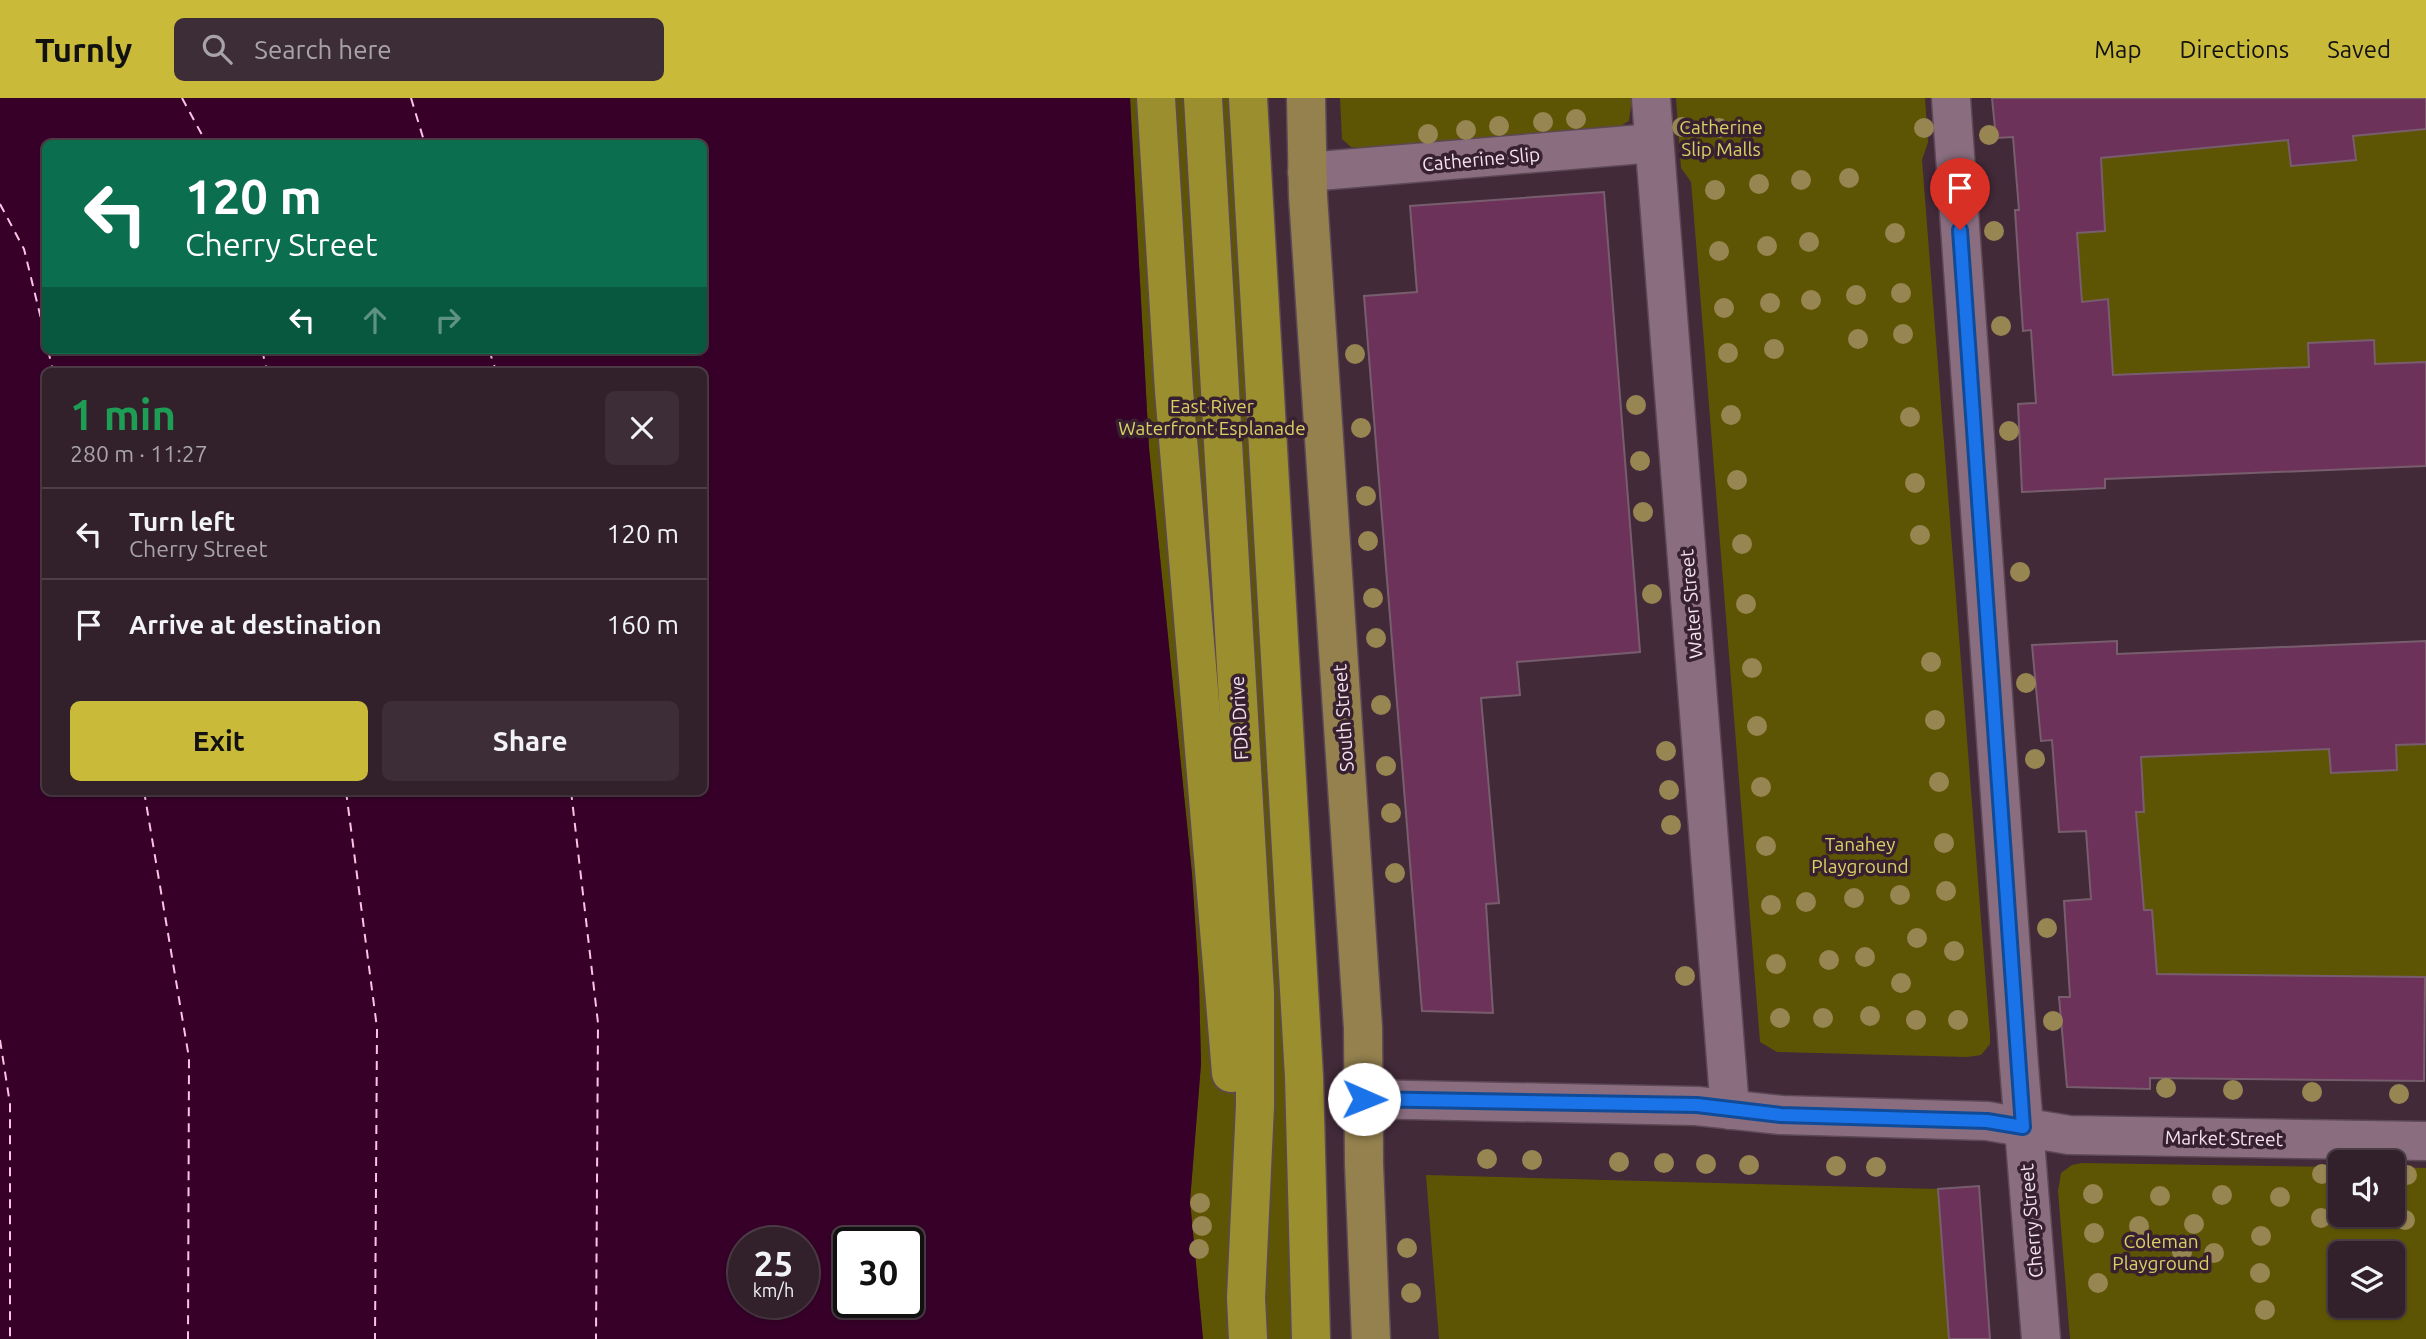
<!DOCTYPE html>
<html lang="en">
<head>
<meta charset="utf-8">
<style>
  :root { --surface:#32202b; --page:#3d2d37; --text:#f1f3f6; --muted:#a8a3a9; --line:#4d3e47; --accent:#caba3a }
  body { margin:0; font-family:Ubuntu,sans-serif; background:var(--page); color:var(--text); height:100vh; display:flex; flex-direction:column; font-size:26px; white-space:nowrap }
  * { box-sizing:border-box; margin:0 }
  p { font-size:23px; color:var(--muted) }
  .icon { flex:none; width:38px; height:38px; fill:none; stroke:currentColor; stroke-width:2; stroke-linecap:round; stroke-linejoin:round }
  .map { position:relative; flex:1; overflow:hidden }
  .side { position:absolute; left:42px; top:270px; width:665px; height:427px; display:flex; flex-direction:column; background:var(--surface); border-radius:10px; box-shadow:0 2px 5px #0004,0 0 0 2px var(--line) }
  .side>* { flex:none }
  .guide { position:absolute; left:42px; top:42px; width:665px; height:214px; border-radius:10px; box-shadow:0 2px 5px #0004,0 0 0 2px var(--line); background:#0b6e4f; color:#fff; overflow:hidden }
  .buttons { position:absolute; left:2328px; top:1052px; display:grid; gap:14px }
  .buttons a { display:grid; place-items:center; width:77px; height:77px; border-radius:10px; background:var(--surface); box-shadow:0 2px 5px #0004,0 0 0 2px var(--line); font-size:35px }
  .speed { position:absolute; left:728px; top:1129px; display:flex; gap:14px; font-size:35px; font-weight:700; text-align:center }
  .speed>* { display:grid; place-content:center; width:91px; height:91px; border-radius:50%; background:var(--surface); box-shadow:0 2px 5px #0004,0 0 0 2px var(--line); line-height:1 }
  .speed small { font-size:18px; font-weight:400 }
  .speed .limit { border:4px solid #111; border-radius:10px; background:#fff; color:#111 }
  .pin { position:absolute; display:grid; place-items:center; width:60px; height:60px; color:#fff; margin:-72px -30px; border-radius:50% 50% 50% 0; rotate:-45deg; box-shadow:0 0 7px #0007 }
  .pin .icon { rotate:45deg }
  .me { position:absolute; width:77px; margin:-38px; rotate:91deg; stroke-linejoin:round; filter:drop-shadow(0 0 5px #0008) }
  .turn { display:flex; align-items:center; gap:24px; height:147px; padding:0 28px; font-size:32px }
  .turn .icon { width:91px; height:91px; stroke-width:2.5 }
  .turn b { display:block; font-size:49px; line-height:60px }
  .lanes { display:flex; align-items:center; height:66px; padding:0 28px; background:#0003; justify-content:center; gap:35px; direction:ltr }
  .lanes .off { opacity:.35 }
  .round { display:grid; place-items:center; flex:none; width:74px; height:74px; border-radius:10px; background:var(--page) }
  .overview { display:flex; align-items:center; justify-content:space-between; height:119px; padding:0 28px }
  h1 { font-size:42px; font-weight:700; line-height:52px; color:#1e9e55 }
  .action { display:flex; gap:14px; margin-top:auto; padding:14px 28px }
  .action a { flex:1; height:80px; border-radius:10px; background:var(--accent); color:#111; font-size:28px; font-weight:700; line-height:80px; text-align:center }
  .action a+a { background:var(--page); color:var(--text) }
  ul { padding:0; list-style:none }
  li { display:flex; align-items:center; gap:21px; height:91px; padding:0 28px; border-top:2px solid var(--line) }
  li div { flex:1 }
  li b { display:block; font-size:26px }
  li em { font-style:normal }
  header { display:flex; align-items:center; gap:42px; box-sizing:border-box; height:98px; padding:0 35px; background:var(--accent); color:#111 }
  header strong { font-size:33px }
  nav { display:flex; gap:38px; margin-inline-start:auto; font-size:24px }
  .search { width:490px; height:63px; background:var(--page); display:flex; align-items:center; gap:18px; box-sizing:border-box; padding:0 24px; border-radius:10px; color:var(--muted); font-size:26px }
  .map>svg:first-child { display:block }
</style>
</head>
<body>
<header>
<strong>Turnly</strong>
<div class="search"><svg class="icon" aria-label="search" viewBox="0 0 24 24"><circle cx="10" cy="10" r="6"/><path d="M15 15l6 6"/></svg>Search here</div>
<nav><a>Map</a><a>Directions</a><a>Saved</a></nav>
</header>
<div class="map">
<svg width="2426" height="1241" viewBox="0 0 2426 1241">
  <rect width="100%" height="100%" fill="#422a39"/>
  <g fill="#5e5504" fill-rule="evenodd">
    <path d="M1130 0H1258L1321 1241H1203L1190 1103 1201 966 1199 884 1192 776 1149 350Z"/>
    <path d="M1340 0H1632L1629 23 1617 30 1363 51 1351 49 1342 41Z"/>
    <path d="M1676 0H1925L1928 44 1922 62 1990 937V946L1981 957 1967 959 1777 954 1760 944 1692 95 1691 84 1681 70Z"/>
    <path d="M2378 11 2381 35 2426 31V264L2376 292 2373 242 2309 245 2310 295 2109 306 2107 201 2082 204 2077 135 2105 132 2103 89 2089 79 2114 29 2117 59 2171 54 2169 27 2198 51 2261 45 2286 17 2291 68 2356 62 2351 13Z"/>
    <path d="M2395 622 2423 646H2426V905L2424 879 2207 876 2146 903 2142 842 2154 840 2152 812H2144L2136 714 2144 713 2142 687 2126 635 2328 624 2331 675 2396 672Z"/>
    <path d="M2082 1065 2340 1069V1116H2392V1069L2426 1070V1241H2070L2058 1093 2061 1075 2072 1067ZM2340 1155H2392V1208H2340Z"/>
    <path d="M1426 1077 1938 1091 1979 1088 1990 1241H1439Z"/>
  </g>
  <path fill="#360028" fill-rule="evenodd" d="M0 0H1130L1149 350 1192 776 1199 884 1201 966 1190 1103 1203 1241H0ZM46 46H704V252H46ZM46 273H704V693H46ZM744 1144H803V1204H744ZM849 1144H908V1204H849Z"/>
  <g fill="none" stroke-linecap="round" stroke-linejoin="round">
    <g stroke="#fbc3e5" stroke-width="2" stroke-dasharray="9 7" stroke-linecap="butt">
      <path d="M182 0 207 46"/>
      <path d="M411 0 425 46"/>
      <path d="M0 106 24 151 46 241"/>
      <path d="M48 252 53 273"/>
      <path d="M262 252 267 273"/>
      <path d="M489 252 496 273"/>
      <path d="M144 693 189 960 188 1241"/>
      <path d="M346 693 377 930 375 1241"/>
      <path d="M571 693 598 925 596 1241"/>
      <path d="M0 942 10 1006V1241"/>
    </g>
  </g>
  <g fill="#6d325a" stroke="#785d6d" stroke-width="2">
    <path d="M1992 0H2426V31L2353 38 2356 62 2291 68 2288 42 2101 60 2105 133 2077 135 2082 204 2108 201 2113 277 2309 269 2308 245 2374 242 2375 266 2426 264V368L2105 381V390L2022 394 2018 306 2036 305 2031 232 2023 233 2015 112H2019L2013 39 1996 40Z"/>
    <path d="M1604 94 1640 554 1517 564 1520 597 1481 600 1499 805 1486 806 1493 915 1422 913 1364 198 1417 194 1410 108Z"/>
    <path d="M2117 543V556L2426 543V646L2396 647 2397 672 2331 675 2329 651 2141 659 2144 714H2136L2144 812H2152L2157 876 2425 879 2424 983 2150 980V991L2067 989 2059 899H2070L2064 803 2091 801 2086 733 2059 734 2052 642 2041 643 2032 547Z"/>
    <path d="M1979 1088 1990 1241H1949L1938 1091Z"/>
  </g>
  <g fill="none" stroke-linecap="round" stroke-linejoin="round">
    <g stroke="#5d4855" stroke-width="41">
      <g id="street">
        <path d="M1651 0 1730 1012"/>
        <path d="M1951 0 2019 968 2041 1241"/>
        <path d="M1307 74 1654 45"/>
        <path d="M1364 1001 1697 1008 1781 1017 1987 1023 2069 1037 2426 1043"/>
      </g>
    </g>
    <g stroke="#5d4855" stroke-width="41">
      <path id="primary" d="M1306 0 1308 98 1363 930 1364 1066 1371 1241"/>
    </g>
    <g stroke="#5d4855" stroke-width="41">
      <g id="highway">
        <path d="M1156 0 1174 293 1231 975"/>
        <path d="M1203 0 1255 895V1008L1246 1200 1248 1241"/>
        <path d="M1248 0 1304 979 1311 1241"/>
      </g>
    </g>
    <use href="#street" stroke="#8a6e7f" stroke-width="38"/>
    <use href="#primary" stroke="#94814e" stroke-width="38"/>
    <use href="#highway" stroke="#9a8e2e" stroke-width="38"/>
  </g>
  <g fill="#978552">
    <circle cx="1576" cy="21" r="10"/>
    <circle cx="1543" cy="24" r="10"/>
    <circle cx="1499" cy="28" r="10"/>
    <circle cx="1682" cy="29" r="10"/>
    <circle cx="1719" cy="30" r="10"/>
    <circle cx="1924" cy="30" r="10"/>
    <circle cx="1466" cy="32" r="10"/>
    <circle cx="1428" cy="36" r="10"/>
    <circle cx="1989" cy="37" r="10"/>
    <circle cx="1849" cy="80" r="10"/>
    <circle cx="1801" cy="82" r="10"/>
    <circle cx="1759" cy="86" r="10"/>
    <circle cx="1715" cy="92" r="10"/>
    <circle cx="1994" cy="133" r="10"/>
    <circle cx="1895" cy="135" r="10"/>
    <circle cx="1809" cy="144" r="10"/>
    <circle cx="1767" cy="148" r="10"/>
    <circle cx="1719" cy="153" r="10"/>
    <circle cx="1901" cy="195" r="10"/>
    <circle cx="1856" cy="197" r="10"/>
    <circle cx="1811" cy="202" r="10"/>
    <circle cx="1770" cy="205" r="10"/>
    <circle cx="1724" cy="210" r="10"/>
    <circle cx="2001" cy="228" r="10"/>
    <circle cx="1903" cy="236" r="10"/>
    <circle cx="1858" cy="241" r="10"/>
    <circle cx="1774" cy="251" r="10"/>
    <circle cx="1728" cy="255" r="10"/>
    <circle cx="1355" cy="256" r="10"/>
    <circle cx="1636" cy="307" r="10"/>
    <circle cx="1731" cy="317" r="10"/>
    <circle cx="1910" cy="319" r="10"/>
    <circle cx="1361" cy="330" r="10"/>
    <circle cx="2009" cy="333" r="10"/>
    <circle cx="1640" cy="363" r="10"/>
    <circle cx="1737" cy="382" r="10"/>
    <circle cx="1915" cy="385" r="10"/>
    <circle cx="1366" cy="398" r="10"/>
    <circle cx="1643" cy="414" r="10"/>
    <circle cx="1920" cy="437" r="10"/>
    <circle cx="1368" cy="443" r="10"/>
    <circle cx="1742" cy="446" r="10"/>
    <circle cx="2020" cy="474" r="10"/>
    <circle cx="1652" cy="496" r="10"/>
    <circle cx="1373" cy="500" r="10"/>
    <circle cx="1746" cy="506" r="10"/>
    <circle cx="1376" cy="540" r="10"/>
    <circle cx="1931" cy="564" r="10"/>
    <circle cx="1752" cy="570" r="10"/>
    <circle cx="2026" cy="585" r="10"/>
    <circle cx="1381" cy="607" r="10"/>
    <circle cx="1935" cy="622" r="10"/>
    <circle cx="1757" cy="628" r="10"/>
    <circle cx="1666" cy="653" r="10"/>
    <circle cx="2035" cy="661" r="10"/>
    <circle cx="1386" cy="668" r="10"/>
    <circle cx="1939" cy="684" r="10"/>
    <circle cx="1761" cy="689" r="10"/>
    <circle cx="1669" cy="692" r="10"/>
    <circle cx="1391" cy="715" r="10"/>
    <circle cx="1671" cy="727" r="10"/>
    <circle cx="1944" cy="745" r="10"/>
    <circle cx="1766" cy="748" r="10"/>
    <circle cx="1395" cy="775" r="10"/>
    <circle cx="1946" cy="793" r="10"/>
    <circle cx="1900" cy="797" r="10"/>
    <circle cx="1854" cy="800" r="10"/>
    <circle cx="1806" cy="804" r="10"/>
    <circle cx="1771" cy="807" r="10"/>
    <circle cx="2047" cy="830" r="10"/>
    <circle cx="1917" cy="840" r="10"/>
    <circle cx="1954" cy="853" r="10"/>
    <circle cx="1865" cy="859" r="10"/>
    <circle cx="1829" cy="862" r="10"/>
    <circle cx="1776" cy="866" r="10"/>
    <circle cx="1685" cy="878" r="10"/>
    <circle cx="1901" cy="885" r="10"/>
    <circle cx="1870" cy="918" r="10"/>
    <circle cx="1780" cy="920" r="10"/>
    <circle cx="1823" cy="920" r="10"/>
    <circle cx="1916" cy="922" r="10"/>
    <circle cx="1958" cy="922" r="10"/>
    <circle cx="2053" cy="923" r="10"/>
    <circle cx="2166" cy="990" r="10"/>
    <circle cx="2233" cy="992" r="10"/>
    <circle cx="2312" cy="994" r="10"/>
    <circle cx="2399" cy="996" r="10"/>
    <circle cx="1487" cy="1061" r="10"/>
    <circle cx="1532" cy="1062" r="10"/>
    <circle cx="1619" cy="1064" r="10"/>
    <circle cx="1664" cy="1065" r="10"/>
    <circle cx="1706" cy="1066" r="10"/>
    <circle cx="1749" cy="1067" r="10"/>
    <circle cx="1836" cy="1068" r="10"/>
    <circle cx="1876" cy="1069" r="10"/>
    <circle cx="2322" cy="1076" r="10"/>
    <circle cx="2407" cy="1077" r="10"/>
    <circle cx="2093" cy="1096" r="10"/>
    <circle cx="2222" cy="1097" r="10"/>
    <circle cx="2160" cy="1098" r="10"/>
    <circle cx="2280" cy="1099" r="10"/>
    <circle cx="1200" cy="1105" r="10"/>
    <circle cx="2321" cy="1120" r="10"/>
    <circle cx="2405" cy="1122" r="10"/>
    <circle cx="2194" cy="1126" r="10"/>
    <circle cx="1202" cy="1128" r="10"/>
    <circle cx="2139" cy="1128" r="10"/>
    <circle cx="2094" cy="1135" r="10"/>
    <circle cx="2261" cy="1138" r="10"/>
    <circle cx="1407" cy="1150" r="10"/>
    <circle cx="1199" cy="1151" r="10"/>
    <circle cx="2182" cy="1154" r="10"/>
    <circle cx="2214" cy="1155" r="10"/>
    <circle cx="2260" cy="1175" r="10"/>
    <circle cx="2098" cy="1185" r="10"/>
    <circle cx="1411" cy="1195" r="10"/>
    <circle cx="2265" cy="1212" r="10"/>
  </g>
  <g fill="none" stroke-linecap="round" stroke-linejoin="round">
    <g stroke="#114b97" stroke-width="18">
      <path id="route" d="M1364 1001 1697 1007 1781 1017 1987 1023 2023 1029 1960 132"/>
    </g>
    <use href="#route" stroke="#1a73e8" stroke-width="12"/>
  </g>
  <g text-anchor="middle" stroke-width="7" stroke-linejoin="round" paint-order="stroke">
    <g font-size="19" fill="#dccf66" stroke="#37202f">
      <text x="1721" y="36">Catherine<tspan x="1721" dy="22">Slip Malls</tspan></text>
      <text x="1212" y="315">East River<tspan x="1212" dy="22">Waterfront Esplanade</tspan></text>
      <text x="1860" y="753">Tanahey<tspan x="1860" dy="22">Playground</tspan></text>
      <text x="2161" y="1150">Coleman<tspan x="2161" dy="22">Playground</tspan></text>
    </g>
    <g font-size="19" fill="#f4e3ed" stroke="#37202f">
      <text transform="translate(1481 61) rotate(-5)" y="7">Catherine Slip</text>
      <text transform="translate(1691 506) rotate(-95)" y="7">Water Street</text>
      <text transform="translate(1239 620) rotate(-93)" y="7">FDR Drive</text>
      <text transform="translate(1343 620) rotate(-94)" y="7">South Street</text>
      <text transform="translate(2224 1040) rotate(1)" y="7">Market Street</text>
      <text transform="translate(2031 1123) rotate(-95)" y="7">Cherry Street</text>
    </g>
  </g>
</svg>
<div class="buttons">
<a><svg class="icon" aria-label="sound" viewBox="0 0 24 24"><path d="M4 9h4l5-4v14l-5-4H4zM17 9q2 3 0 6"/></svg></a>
<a><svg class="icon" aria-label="layers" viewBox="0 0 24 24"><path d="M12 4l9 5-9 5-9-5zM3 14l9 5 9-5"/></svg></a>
</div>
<div class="speed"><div>25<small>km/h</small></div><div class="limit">30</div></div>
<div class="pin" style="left:1960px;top:132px;background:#d93025"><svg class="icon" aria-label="arrive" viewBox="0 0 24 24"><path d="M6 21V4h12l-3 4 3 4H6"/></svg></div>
<svg class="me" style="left:1364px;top:1001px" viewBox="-20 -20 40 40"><circle r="19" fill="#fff"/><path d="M0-13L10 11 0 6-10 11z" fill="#1a73e8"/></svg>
<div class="guide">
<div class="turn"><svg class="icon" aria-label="left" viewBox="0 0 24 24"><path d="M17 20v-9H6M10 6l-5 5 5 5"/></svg><div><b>120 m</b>Cherry Street</div></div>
<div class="lanes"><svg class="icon" aria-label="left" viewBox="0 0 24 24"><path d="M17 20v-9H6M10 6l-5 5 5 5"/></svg><svg class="icon off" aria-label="ahead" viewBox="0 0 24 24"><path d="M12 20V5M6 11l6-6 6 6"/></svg><svg class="icon off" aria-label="right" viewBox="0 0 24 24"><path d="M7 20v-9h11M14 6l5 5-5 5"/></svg></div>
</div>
<section class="side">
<div class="overview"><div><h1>1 min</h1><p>280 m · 11:27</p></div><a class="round"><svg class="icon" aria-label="close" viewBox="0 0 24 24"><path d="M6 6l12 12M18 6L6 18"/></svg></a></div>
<ul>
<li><svg class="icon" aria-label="left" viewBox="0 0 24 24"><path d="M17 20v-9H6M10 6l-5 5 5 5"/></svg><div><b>Turn left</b><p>Cherry Street</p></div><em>120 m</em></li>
<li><svg class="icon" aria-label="arrive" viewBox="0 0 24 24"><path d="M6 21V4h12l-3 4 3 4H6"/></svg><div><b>Arrive at destination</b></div><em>160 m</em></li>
</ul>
<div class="action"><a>Exit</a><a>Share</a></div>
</section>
</div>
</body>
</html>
